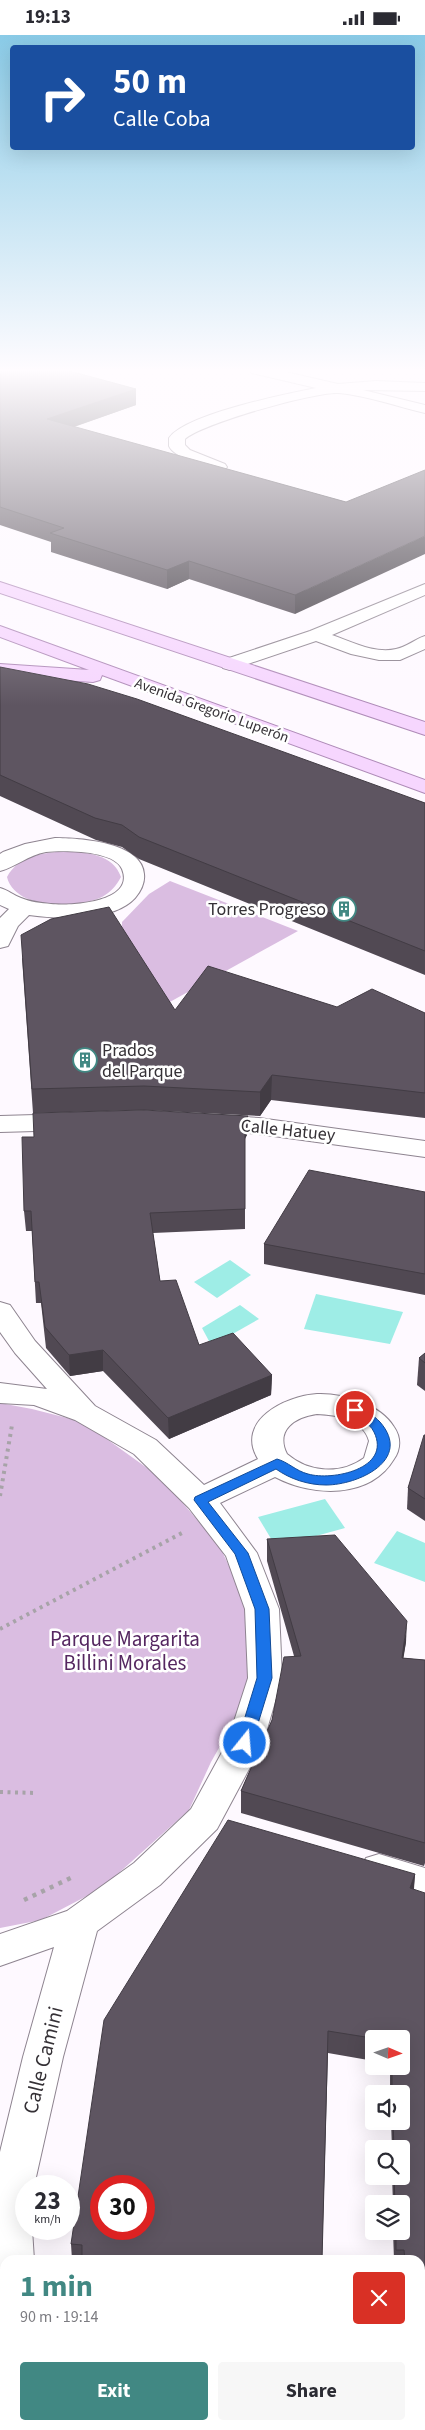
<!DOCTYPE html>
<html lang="en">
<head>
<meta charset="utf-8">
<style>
  :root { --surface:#fff; --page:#f7f7f7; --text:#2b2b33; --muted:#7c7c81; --accent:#418883 }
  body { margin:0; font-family:"Source Sans 3",sans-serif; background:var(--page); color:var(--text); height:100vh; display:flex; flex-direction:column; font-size:19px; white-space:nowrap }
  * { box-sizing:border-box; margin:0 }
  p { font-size:16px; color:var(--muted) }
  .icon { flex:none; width:28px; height:28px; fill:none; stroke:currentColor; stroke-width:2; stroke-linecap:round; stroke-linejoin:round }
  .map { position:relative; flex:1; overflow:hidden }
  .sheet { position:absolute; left:0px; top:2220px; width:425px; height:175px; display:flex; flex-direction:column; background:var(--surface); border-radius:15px 15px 0 0; box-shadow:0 5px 20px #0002 }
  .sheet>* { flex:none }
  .guide { position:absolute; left:10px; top:10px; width:405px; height:105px; border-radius:5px; box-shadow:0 5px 20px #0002; background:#1a4fa0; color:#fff; overflow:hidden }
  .needle { width:32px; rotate:92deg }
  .tools { position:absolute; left:365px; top:1995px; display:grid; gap:10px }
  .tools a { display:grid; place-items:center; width:45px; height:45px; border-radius:5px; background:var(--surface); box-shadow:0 5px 20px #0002; font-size:25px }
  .speed { position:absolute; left:15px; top:2140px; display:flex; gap:10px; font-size:25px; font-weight:700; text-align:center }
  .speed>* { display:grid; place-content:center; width:65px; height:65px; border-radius:50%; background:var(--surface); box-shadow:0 5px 20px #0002; line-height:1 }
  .speed small { font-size:12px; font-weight:400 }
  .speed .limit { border:8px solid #d22; background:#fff; color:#111 }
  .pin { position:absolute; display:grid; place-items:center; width:42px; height:42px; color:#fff; margin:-21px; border:2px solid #fff; border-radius:50%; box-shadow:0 1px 5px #0007 }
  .me { position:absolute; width:55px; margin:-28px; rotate:17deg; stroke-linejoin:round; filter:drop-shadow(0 0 4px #0008) }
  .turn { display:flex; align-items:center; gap:18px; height:105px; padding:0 20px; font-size:22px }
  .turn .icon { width:65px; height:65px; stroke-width:2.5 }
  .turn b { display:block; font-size:35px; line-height:42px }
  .round { display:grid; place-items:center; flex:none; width:52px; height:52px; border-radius:5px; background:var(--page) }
  .summary { display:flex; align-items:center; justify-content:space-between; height:85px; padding:0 20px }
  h1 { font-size:30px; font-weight:700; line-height:38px; color:var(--accent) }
  .action { display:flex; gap:10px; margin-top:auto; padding:10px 20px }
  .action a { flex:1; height:58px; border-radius:5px; background:var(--accent); color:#fff; font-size:20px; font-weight:700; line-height:58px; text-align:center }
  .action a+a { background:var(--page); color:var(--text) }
  .status { display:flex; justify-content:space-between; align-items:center; height:35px; padding:0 25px; background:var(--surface); direction:ltr }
  .status svg { height:14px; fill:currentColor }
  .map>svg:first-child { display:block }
</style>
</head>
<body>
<div class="status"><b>19:13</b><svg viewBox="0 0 49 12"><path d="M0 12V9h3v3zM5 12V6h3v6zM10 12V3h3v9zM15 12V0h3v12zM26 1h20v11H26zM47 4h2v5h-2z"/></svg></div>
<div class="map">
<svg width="425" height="2395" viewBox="0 0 425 2395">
  <rect width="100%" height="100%" fill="#fef9ff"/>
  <g fill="#dabde1">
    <path d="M67 816C88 818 113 819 121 842 116 851 111 857 102 862 76 874 15 875 7 842 19 820 43 818 67 816Z"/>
    <path d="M170 846 298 896 168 968 122 909V887L149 859Z"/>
    <path d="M0 1368 32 1374 83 1387 161 1443 219 1510 237 1548 250 1592 251 1639 236 1683 211 1727 189 1775 102 1853 41 1885 0 1893Z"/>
  </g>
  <g fill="#9eede6">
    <path d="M230 1225 251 1240 217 1263 194 1247Z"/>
    <path d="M316 1259 403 1277 390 1309 304 1294Z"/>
    <path d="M240 1270 259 1284 222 1305 209 1306 202 1293Z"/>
    <path d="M325 1464 345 1493 276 1512 258 1482Z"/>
    <path d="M397 1496 425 1508V1547L374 1528Z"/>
  </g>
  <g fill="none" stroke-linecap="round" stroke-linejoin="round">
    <g stroke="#8e8490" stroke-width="2">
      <g id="minor">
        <path d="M250 335H277L338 349 376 346 425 348V356L363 355 425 370V378C399 372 365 360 339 358 316 356 201 389 185 404V410L190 415 225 429 227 432 225 435C214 438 173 422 169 411 169 411 169 404 169 403 186 379 286 359 316 353L252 338Z"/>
        <path d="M425 549V560L332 600C352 607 375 619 396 614 407 612 415 604 425 601V614L400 625H379L351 619 316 606 230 635 223 633 221 629 223 625 310 596Z"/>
        <path d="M55 803C79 803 142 807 144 839 145 847 141 856 135 863 113 887 59 884 29 880L18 891 8 911 0 913V883L9 874 0 870V853C8 855 13 860 21 863 30 867 41 868 51 869 69 871 136 868 122 834 114 815 63 815 46 817 28 820 16 832 0 836V819L3 817 25 809Z"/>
        <path d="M71 1079 80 1082 84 1087 80 1092 71 1095 0 1097V1081Z"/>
        <path d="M211 1080 259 1083 425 1106V1122L259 1099 202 1093 198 1088 202 1083Z"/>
        <path d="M0 1267 10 1270 35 1306 95 1371 156 1405 204 1450 258 1424C235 1386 285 1361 317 1359 343 1358 380 1369 394 1392 401 1402 401 1414 394 1424 370 1464 313 1462 275 1442L220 1468 257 1518 279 1574 282 1643 263 1708 217 1794 160 1850 97 1896 63 2022 34 2151H26V2194H32L34 2225H5V2242L0 2240V2117L23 2022 54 1912 0 1931V1899L67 1876 134 1828 191 1774 227 1708 248 1643 245 1574 226 1521 189 1473 134 1419 75 1385 34 1370 0 1368V1348L47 1354 15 1318 0 1297ZM317 1379C337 1380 363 1384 369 1406L364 1423C341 1440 309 1438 287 1419 275 1395 295 1382 317 1379Z"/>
        <path d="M379 1819 425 1833V1863L366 1845 360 1834 366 1823Z"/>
        <path d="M5 2373V2390H42V2395H0V2381Z"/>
      </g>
    </g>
    <g stroke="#af8bb8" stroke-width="2">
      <g id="major">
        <path d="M0 547 425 687V700L0 558Z"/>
        <path d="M0 591 425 745V758L102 640 100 645 93 647 0 641V629L89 635 0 602Z"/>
      </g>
    </g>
    <g stroke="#a7a3a8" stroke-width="4" stroke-dasharray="3 4.5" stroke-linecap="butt">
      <path d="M0 1461 12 1390"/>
      <path d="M0 1594 182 1498"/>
      <path d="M0 1757 37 1758"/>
    </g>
    <path stroke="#a7a3a8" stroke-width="4.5" stroke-dasharray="4 5.5" stroke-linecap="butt" d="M24 1865 75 1841"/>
    <use href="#minor" fill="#fff" fill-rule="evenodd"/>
    <use href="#major" fill="#f6d6fe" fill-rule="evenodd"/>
  </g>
  <g fill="#514953">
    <path d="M0 335 136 354V370L74 392 346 467 295 579 189 544 167 554 51 517V507L0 490Z"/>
    <path d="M0 632 425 768V940L139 824 122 812 96 805 0 761Z"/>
    <path d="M22 923 175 975 337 972 425 978V1083L271 1065 260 1081 144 1075 33 1078Z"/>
    <path d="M248 1081 247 1100 245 1104V1194L153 1198 160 1246 199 1310 272 1340 271 1360 169 1404 103 1336 70 1341 46 1313 41 1268H36L32 1196H26L24 1176 34 1102Z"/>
    <path d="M425 1157V1260L264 1229V1209Z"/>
    <path d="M425 1318V1356L417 1350 419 1323Z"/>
    <path d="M425 1400V1486L407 1474 408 1453Z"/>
    <path d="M267 1504 406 1607 403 1623 425 1625V1828L424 1831 241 1778V1756L272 1685 294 1621 267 1526Z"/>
    <path d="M415 1839 414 1854 425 2395H414L413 2390H420V2225H394L393 2196H401V2169H393L392 2141H401V2114H392L391 2086H401V2059H390V2031H401V2004H374V2026L328 2018 322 2225H72L71 2209Z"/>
  </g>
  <g fill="#423c44">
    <path d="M136 354V370L47 401V384Z"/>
    <path d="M425 501V519L295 579V560Z"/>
    <path d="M189 526V544L167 554V535Z"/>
    <path d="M272 1040 271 1065 260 1081V1057Z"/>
    <path d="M248 1081 247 1100 244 1104 245 1085Z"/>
    <path d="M103 1315V1336L70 1341 69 1320Z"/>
    <path d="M272 1340 271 1360 169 1404 168 1383Z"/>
    <path d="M407 1586 406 1607 400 1645 402 1623Z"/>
    <path d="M415 1839 413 1861 410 1853Z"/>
  </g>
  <g fill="#5e5561" stroke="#423c44" fill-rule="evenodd">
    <path d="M0 335H66L136 354 47 384 346 467 425 435V501L295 560 189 526 167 535 50 498 64 493 0 472Z"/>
    <path d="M0 632 88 649 137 664 425 768V916L139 802 122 790 95 783 0 740Z"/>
    <path d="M109 872 175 975 208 931 337 972 372 954 425 978V1058L272 1040 260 1057 144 1051 32 1054 21 900 51 884Z"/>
    <path d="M144 1075 248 1081 245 1085V1174L150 1178 160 1246 176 1245 199 1310 233 1298 272 1340 168 1383 103 1315 69 1320 45 1292 39 1247H35L31 1176H24L22 1102H34L33 1078Z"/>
    <path d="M309 1135 425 1157V1239L264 1209Z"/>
    <path d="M425 1318V1328L419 1323Z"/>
    <path d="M424 1400H425V1464L408 1453Z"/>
    <path d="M335 1500 407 1586 402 1623 425 1625V1808L241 1756 272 1685 284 1622 301 1621 267 1504Z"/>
    <path d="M228 1785 415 1839 410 1853 425 1858V2395H417V2390H420V2225H405L404 2215H396V2196H401V2169H395L394 2141H401V2114H394L393 2086H401V2059H392V2031H401V2004H378L328 1996 322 2225H82V2210L71 2209 104 1985ZM101 2151H144V2194H101Z"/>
    <rect x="86" y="2390" width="257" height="5"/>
  </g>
  <linearGradient id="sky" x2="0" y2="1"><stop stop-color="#8acbe7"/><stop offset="0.5" stop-color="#fffcff"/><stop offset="1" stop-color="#fffcff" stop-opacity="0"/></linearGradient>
  <rect width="425" height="671" fill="url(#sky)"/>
  <path fill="#1a73e8" stroke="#114b97" d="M355 1371C364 1373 373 1380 380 1387 413 1425 358 1450 326 1450 308 1450 290 1444 276 1434L208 1467 248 1518 269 1574 272 1643 252 1708 250 1712H239L237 1708 257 1643 255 1574 235 1519 194 1465 195 1462 277 1424C288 1427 296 1436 308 1439 332 1446 392 1434 374 1397 369 1386 355 1384 348 1375Z"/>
  <defs>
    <g id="building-ring" transform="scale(1.25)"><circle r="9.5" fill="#fff" stroke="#418883" stroke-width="1.5"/><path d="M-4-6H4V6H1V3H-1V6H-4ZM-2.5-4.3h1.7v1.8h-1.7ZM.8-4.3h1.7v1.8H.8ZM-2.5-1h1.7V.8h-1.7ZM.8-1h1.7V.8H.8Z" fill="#418883"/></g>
  </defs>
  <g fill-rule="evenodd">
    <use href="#building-ring" x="344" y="874"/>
    <use href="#building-ring" x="85" y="1025"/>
  </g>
  <g text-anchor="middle" stroke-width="5" stroke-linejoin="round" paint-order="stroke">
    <g font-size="15" fill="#353136" stroke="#fff">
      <text transform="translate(212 675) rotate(20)" y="5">Avenida Gregorio Luperón</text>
    </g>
    <g font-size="18" fill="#353136" stroke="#fff" text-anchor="end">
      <text x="326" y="880">Torres Progreso</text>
      <text x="102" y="1021" text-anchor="start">Prados<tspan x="102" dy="21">del Parque</tspan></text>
    </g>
    <g font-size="18" fill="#353136" stroke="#fff">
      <text transform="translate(288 1095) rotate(6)" y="6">Calle Hatuey</text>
    </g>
    <g font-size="21" fill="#552760" stroke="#fff">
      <text x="125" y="1611">Parque Margarita<tspan x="125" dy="24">Billini Morales</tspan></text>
    </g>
    <g font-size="21" fill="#353136" stroke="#fff">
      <text transform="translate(43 2025) rotate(-76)" y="7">Calle Camini</text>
    </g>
  </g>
</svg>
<div class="tools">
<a><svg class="needle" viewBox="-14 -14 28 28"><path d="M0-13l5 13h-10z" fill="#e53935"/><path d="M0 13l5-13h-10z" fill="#7c7c81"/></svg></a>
<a><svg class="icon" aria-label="sound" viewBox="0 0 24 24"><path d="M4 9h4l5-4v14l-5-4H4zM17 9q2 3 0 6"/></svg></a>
<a><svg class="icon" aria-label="search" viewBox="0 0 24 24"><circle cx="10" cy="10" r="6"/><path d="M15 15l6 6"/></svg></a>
<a><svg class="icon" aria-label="layers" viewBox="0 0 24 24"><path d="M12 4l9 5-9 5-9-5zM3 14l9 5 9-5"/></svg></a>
</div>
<div class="speed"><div>23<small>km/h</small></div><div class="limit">30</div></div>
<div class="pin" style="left:355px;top:1375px;background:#d93025"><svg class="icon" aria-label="arrive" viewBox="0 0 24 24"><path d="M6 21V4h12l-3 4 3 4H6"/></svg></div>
<svg class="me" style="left:245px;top:1708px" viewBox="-20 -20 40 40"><circle r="17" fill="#1a73e8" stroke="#fff" stroke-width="3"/><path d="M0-11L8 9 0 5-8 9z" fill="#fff"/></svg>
<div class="guide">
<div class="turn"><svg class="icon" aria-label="right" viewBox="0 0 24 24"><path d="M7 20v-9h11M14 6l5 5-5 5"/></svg><div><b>50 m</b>Calle Coba</div></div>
</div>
<section class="sheet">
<div class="summary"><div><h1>1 min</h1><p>90 m · 19:14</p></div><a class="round" style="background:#d93025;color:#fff"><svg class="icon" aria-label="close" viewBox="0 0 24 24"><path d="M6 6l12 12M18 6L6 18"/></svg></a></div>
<div class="action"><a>Exit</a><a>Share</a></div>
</section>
</div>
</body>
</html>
